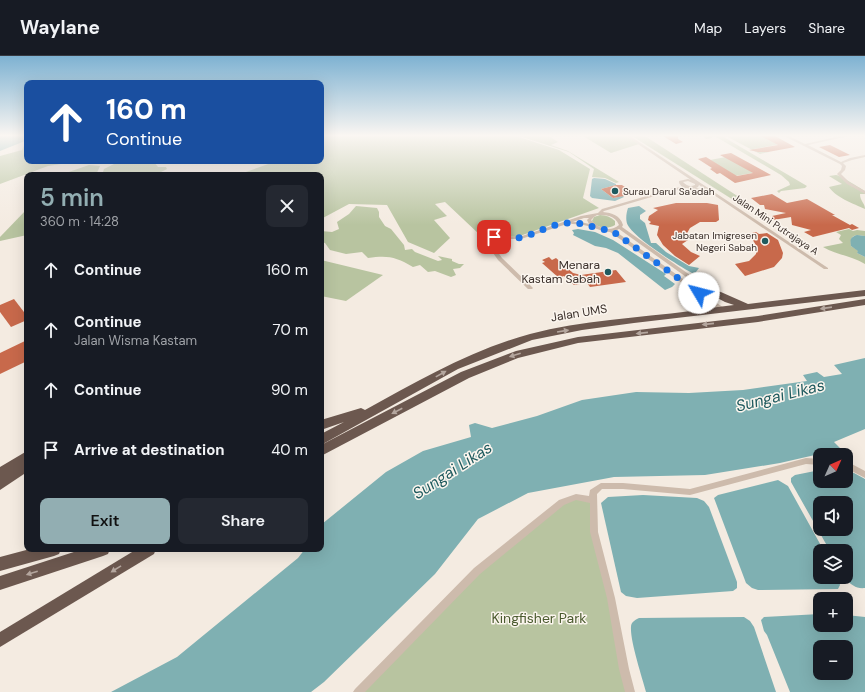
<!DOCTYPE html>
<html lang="en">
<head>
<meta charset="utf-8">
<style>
  :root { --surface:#171b24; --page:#242831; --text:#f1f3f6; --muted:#9ea1a6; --line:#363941; --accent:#92aeb2 }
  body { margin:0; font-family:"DM Sans",sans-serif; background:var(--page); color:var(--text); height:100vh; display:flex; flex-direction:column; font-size:15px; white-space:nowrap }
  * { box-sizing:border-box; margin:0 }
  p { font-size:13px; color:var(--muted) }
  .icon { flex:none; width:22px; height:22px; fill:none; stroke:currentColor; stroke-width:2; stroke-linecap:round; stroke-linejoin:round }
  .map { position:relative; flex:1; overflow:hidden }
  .side { position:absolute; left:24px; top:116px; width:300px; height:380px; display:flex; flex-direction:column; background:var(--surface); border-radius:8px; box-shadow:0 4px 16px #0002 }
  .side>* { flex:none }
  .banner { position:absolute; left:24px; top:24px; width:300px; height:84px; border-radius:8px; box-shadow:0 4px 16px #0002; background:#1a4fa0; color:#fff; overflow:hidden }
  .needle { width:26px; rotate:45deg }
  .fabs { position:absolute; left:813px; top:392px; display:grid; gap:8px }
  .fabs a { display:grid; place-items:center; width:40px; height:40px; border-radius:8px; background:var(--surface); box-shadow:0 4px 16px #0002; font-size:20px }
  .pin { position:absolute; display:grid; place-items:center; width:34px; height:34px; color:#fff; margin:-17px; border-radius:8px; box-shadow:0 2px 6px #0006 }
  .me { position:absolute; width:44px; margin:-22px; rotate:307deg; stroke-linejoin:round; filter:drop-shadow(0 0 3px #0008) }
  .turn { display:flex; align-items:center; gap:14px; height:84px; padding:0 16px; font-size:18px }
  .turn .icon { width:52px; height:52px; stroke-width:2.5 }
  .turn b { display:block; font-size:28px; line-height:34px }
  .round { display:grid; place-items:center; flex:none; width:42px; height:42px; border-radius:8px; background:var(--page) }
  .summary { display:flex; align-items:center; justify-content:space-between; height:68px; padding:0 16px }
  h1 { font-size:24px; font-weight:600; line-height:30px; color:var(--accent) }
  .primary-button { display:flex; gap:8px; margin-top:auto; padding:8px 16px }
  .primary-button a { flex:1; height:46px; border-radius:8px; background:var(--accent); color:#111; font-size:16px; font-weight:600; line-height:46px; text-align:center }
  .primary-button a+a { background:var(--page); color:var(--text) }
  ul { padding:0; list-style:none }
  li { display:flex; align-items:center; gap:12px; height:60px; padding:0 16px }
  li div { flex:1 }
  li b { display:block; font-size:15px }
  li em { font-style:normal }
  header { display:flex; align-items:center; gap:24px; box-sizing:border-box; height:56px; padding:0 20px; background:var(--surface); border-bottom:1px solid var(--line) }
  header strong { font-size:19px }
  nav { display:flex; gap:22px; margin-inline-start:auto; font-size:14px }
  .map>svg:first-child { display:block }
</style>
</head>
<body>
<header>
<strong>Waylane</strong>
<nav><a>Map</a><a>Layers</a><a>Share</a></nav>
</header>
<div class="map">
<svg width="865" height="636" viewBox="0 0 865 636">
  <rect width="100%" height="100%" fill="#f4ebe1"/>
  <g fill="#b8c4a0">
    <path d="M321 80H516L559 94 590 113 583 142 599 152 517 181 498 180 480 179 445 146 435 148 447 160 434 164 450 182 434 197 408 186 387 149 349 148 321 163V119H244L243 117 277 105H321Z"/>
    <path d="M519 80H549L558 86 551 89 568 95 619 126 616 127 605 122 592 121 594 113 569 96Z"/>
    <path d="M583 80H626L639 88 611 97Z"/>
    <path d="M632 80H645L742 143 735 145Z"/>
    <path d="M703 80H722L807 130 805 132 781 135 779 137 777 135 790 129 789 126 781 119 718 82 712 80V82L706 83Z"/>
    <path d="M726 80H764L781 88 754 93 755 95C760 97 765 94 769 96L760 98Z"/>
    <path d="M27 83V105H80L48 110 0 128V100L22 94Z"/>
    <path d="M731 100 753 117 735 120 710 104Z"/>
    <path d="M120 105H156L154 106 158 111H166L167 113 161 116 160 119H102L104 113Z"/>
    <path d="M89 109 100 110 96 119H60Z"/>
    <path d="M836 119C842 120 858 131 865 135V138H860C860 145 865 147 865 153 854 148 835 141 829 131L842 128 829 120Z"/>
    <path d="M356 150 377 152 379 156V161L385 170 391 173 404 189 405 194 412 193 415 196 438 205 442 204 438 200 452 203V205L459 208H464L460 212 453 213 456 219 451 221 435 215 428 216 420 209 413 211C396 201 388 199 368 202L362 196 346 198 330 194 325 187 321 186V175L332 176 339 173 337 166 349 158Z"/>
    <path d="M27 153V179L0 185V181Z"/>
    <path d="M600 159C606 159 611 161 615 165V169C607 174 597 172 592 165L594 161Z"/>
    <path d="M849 173 853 175 857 174 865 175V180C854 179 850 178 851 190L859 195 857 197 865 201V208C852 200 837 199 823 191L843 187 839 183 841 179 836 176Z"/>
    <path d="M321 204 383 219 346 245 321 240Z"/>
    <path d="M576 441 593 444 594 476 630 636H358L477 515 552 454Z"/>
  </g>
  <g fill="#7fb0b2" fill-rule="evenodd">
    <path d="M0 80H25L23 82 25 85 0 95Z"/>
    <path d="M594 122 605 123 616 128V129L601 133 613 142 623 140 624 141 615 145 592 142 590 140 592 123Z"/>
    <path d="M639 150 646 155 640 159V163L645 167 651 187H656L666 196 689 210 699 212 696 216 692 217C676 208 639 185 629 171 625 166 626 158 628 152Z"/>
    <path d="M578 173 595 176 613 184 666 218 664 220 675 228 672 231 665 234 618 197 606 192 595 190 573 179 574 177 572 174Z"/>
    <path d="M857 179 865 180V201L857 197 858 195 851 190C850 184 850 181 857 179Z"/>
    <path d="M865 302V373L834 386 846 398 844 399H835L828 396 780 407 705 419 614 421 528 437 478 463 435 518 324 626 311 636H111L177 601 298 502 305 493H321L322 468 386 416 423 395 471 381 469 369 475 367 492 372 537 360 582 344 636 336 689 337 743 334 807 325 803 319 817 316 824 321 842 318 834 309Z"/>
    <path d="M820 414V425H846V415L854 417 865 423V532C856 533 852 529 845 523L846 495H830L791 426V422L795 419ZM820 447H846V473H820Z"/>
    <path d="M778 424 788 430 824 495H820V521H838L840 529 838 533 758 534 752 532 746 527 714 442 718 439Z"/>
    <path d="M643 439 697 442 704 445 709 451 737 526V532L733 535 637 542 626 540 621 536 601 447 608 441Z"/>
    <path d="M820 558V569H846V559L865 561V636H790L767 579 764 575 761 564 764 561ZM820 591H846V617H820Z"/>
    <path d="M744 561 750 565 754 571 776 636H646C642 621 630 585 631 571 631 566 635 564 639 562Z"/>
  </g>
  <g fill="#c8694b">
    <path d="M663 80H678V83L683 86 676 88Z"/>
    <path d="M761 80H775L795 91 768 96H758L749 94 778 89Z"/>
    <path d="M830 89 850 99 839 101 819 91Z"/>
    <path d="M731 97 762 114 771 119 735 127 720 117 717 118 710 113 712 112 698 103 706 101 737 120 753 117 720 99Z"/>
    <path d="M616 129H622L635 138 613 142 601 133Z"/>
    <path d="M772 138 787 147 807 143 835 159H832L850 169 852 168 859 172 852 174 849 172 813 181 804 176 811 174 792 169 791 161 773 164 772 160 786 157 765 153 764 149H760L751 142Z"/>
    <path d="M676 147H707L718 149 719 164 716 166H700L690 172 686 179 688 184 682 188 691 196 700 200 689 209 675 200 663 189 657 179 659 170 649 168 651 166 648 164 649 160 658 154 653 152Z"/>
    <path d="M756 176 759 178 767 177 778 184 783 197 782 202 774 211 745 220 735 208 749 205 756 198 757 191 751 181 747 178Z"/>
    <path d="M549 201 552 204 556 202 573 217 581 219 616 214 626 226 590 231 587 227 574 229 564 220 559 222 542 207 545 206 542 204Z"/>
    <path d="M14 243 27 260V264L11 271 0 256V249Z"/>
    <path d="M27 284V305L0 318V297Z"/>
  </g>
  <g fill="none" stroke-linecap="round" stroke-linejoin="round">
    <g fill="#cdbbac" fill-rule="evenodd">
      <path d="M626 80H630L828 212V213H824L708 135 706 136 686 132 675 134 604 155 603 156C612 157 620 159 623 169L622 171 707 231V233H703L619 173 615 175 724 252 725 253 724 254H720L610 176C603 176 598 173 592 171 585 169 579 168 572 168L570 167 521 183H507L510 187 509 192 503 195H497L502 202 533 232 532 233H528L498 204 491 194 483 189V188C485 184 489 181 493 180L519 181 581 160 598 157 602 153 674 132 682 131 679 127V125L688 123 691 124ZM688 125 695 128V129C690 131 687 130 683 126ZM699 129 706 134 696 132 698 131ZM597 159C606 159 615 159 619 169 610 177 598 172 591 164L594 161ZM584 162H589L587 164 589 168 581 166H573ZM492 183C498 183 502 183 506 187L505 190C498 194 493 193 487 188Z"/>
      <path d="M784 80H789L805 88 836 81 834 80H849L808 89 841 106 850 102 865 99V101L852 104 843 107 846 110 845 114 841 118 849 126 865 135V138L847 128 837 118 841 114 842 110 840 108Z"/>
      <path d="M806 402 820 403V409L806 408 690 439 623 433H602L597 438 598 476 615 542 629 613 635 636H625L619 613 607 542 590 476V447L576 444 564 449 480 518 365 636H353L355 633 474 512 559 444 576 438 589 440 590 434 601 427H623L690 433Z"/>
      <path d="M846 405 865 415V422L846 412Z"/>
    </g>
    <g fill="#6c584f" fill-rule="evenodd">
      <path d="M705 229 748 248 865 234V240L634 267 582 274 532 284 458 313 321 389V378L344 366 321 374V364L361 352 365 354C418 325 471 294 530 278 582 264 638 262 691 255L698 247 695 237 699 234 703 237 706 247 702 253 734 249 725 246 702 234 701 232Z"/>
      <path d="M865 243V249L758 266 578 287 518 302 469 322 321 400V389L461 316 516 295 578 281 758 260Z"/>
      <path d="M27 395V416L0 434V411Z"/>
      <path d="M30 493H61L59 498 54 500 0 515V501Z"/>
      <path d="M83 493H110L108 498 103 500 0 534V520Z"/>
      <path d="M137 493H156L154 498 0 591V576Z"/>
    </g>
  </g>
  <defs><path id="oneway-solid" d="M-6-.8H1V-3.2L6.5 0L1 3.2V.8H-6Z"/></defs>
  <g fill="#b4a69e">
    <use href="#oneway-solid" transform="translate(826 252) rotate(172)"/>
    <use href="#oneway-solid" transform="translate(708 268) rotate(174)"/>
    <use href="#oneway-solid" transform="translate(563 275) rotate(-9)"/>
    <use href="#oneway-solid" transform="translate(642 277) rotate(174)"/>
    <use href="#oneway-solid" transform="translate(515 299) rotate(162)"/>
    <use href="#oneway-solid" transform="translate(441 318) rotate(-29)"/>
    <use href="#oneway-solid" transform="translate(397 355) rotate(153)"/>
    <use href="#oneway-solid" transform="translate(116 513) rotate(148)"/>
    <use href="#oneway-solid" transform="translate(32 517) rotate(163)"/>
  </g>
  <linearGradient id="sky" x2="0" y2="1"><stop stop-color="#7eb2d2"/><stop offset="0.47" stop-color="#faf6f2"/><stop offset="1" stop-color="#faf6f2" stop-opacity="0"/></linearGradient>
  <rect width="865" height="169" fill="url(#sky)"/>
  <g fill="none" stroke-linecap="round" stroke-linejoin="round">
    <path stroke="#1a73e8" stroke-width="7" stroke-dasharray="0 12.6" d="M494 181C502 181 510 183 518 182 535 179 552 167 569 167 585 166 597 174 611 174L699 237"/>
  </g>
  <g fill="#1f5a5e" stroke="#fbf5ee" stroke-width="1.5">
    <circle cx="615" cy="135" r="4"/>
    <circle cx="765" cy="185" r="4"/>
    <circle cx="608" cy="216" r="4"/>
  </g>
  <g text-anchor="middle" stroke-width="3" stroke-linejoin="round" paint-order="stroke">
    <g font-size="10" fill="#3b302b" stroke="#fbf5ee" text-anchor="start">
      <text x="623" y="139">Surau Darul Sa'adah</text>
      <text x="757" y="183" text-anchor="end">Jabatan Imigresen<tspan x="757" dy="12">Negeri Sabah</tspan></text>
    </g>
    <g font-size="10" fill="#3b302b" stroke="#fbf5ee">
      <text transform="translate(776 168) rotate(34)" y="4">Jalan Mini Putrajaya A</text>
    </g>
    <g font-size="12" fill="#3b302b" stroke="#fbf5ee" text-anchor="end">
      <text x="600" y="213">Menara<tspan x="600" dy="14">Kastam Sabah</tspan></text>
    </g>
    <g font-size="12" fill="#3b302b" stroke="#fbf5ee">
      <text transform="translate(579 257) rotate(-9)" y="4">Jalan UMS</text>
    </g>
    <g font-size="14" fill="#4a5a2e" stroke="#fbf5ee">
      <text x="539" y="567">Kingfisher Park</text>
    </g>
    <g font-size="16" font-style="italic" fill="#1f5a5e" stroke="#fbf5ee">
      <text transform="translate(780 339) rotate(-14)" y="6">Sungai Likas</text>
      <text transform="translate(452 414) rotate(-33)" y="6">Sungai Likas</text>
    </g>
  </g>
</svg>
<div class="fabs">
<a><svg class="needle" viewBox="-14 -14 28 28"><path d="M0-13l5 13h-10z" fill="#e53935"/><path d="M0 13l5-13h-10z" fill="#9ea1a6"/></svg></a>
<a><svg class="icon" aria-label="sound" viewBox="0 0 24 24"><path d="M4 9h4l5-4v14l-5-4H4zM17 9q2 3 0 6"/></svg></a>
<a><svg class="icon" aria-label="layers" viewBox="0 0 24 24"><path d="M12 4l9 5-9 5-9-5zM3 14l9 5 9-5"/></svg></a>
<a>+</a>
<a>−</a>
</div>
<div class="pin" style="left:494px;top:181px;background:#d93025"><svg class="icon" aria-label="arrive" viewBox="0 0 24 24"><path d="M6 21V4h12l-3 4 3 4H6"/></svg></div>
<svg class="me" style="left:699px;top:237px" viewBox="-20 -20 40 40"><circle r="19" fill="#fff"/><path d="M0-13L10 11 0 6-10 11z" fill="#1a73e8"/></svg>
<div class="banner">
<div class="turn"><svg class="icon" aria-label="ahead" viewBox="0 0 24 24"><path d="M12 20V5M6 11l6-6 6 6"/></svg><div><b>160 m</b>Continue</div></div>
</div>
<section class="side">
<div class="summary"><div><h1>5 min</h1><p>360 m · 14:28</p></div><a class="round"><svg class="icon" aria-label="close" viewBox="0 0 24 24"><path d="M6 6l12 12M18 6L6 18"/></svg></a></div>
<ul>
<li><svg class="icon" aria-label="ahead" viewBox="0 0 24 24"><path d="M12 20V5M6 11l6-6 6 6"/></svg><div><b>Continue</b></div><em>160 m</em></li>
<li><svg class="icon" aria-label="ahead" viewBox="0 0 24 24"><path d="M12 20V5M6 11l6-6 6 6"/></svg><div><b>Continue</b><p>Jalan Wisma Kastam</p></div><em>70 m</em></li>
<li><svg class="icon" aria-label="ahead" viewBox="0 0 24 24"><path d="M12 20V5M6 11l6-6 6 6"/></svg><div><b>Continue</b></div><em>90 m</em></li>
<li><svg class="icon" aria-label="arrive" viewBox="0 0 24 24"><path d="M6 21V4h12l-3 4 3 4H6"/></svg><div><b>Arrive at destination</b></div><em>40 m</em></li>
</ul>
<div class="primary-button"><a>Exit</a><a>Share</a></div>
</section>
</div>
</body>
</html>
